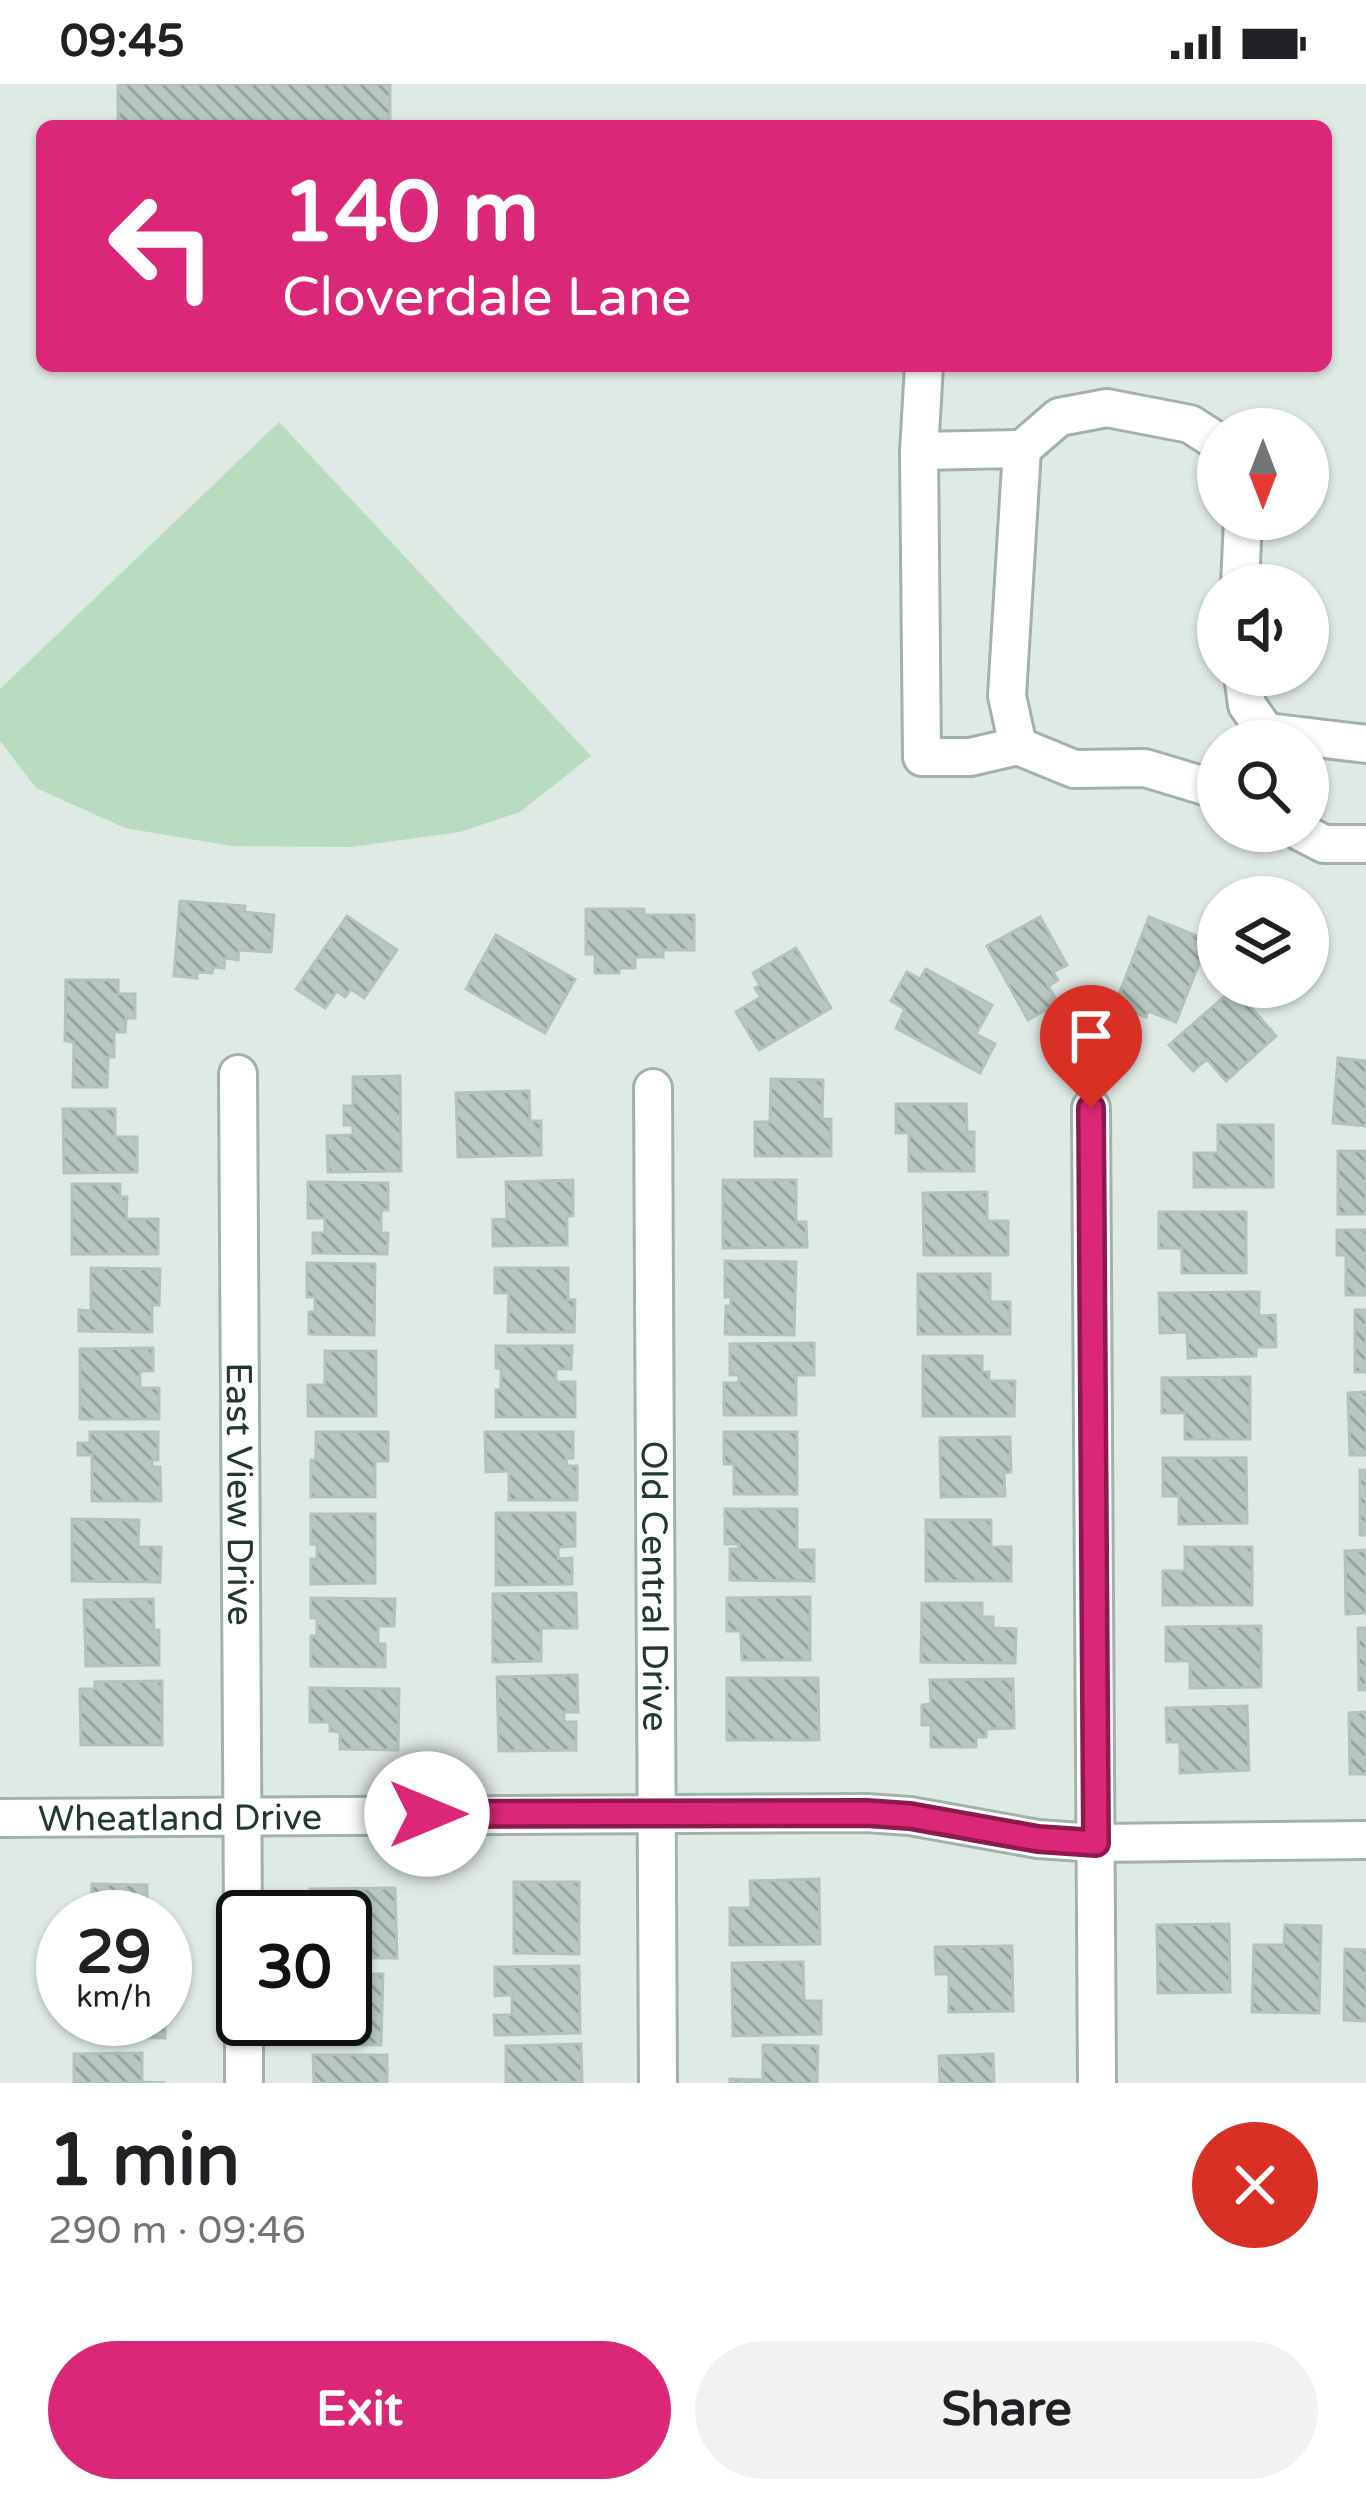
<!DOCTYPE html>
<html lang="en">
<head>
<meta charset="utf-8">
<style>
  :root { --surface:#fff; --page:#f2f2f2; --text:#202124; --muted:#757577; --accent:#db2777 }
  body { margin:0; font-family:"Varela Round",sans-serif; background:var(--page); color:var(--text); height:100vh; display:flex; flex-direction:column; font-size:45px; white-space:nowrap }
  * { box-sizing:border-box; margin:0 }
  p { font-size:39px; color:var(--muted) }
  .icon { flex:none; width:66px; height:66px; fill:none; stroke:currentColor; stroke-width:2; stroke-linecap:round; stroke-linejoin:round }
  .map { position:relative; height:1999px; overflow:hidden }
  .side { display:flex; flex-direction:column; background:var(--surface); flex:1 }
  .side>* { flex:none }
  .top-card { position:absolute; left:36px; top:36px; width:1296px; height:252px; border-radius:18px; box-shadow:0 3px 9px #0004; background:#db2777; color:#fff; overflow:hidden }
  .needle { width:78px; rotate:180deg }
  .tools { position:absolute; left:1197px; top:324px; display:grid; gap:24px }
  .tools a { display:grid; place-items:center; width:132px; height:132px; border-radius:50%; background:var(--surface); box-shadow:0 3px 9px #0004; font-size:60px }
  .speed { position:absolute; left:36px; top:1806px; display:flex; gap:24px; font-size:60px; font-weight:700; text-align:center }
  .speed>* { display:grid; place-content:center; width:156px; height:156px; border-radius:50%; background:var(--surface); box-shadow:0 3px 9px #0004; line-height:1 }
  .speed small { font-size:30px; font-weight:400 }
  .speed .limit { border:6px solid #111; border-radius:18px; background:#fff; color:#111 }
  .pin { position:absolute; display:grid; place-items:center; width:102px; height:102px; color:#fff; margin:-123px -51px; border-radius:50% 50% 50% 0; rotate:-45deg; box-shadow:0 0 12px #0007 }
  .pin .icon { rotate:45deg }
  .me { position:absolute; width:132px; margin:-66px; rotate:90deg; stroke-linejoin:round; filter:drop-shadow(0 0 9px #0008) }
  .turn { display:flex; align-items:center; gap:42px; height:252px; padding:0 48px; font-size:54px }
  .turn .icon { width:156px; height:156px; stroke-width:2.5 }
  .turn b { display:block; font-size:84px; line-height:102px }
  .round { display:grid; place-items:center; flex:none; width:126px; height:126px; border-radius:63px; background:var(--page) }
  .headline { display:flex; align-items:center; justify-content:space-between; height:204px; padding:0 48px }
  h1 { font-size:72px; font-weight:700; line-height:90px }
  .cta { display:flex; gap:24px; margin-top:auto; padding:24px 48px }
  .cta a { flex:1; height:138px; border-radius:72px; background:var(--accent); color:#fff; font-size:48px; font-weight:700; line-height:138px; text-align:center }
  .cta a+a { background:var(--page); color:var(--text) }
  .status { display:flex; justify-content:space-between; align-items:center; height:84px; padding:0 60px; background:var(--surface); direction:ltr }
  .status svg { height:33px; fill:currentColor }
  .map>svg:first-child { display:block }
</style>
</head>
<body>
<div class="status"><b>09:45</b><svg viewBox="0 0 49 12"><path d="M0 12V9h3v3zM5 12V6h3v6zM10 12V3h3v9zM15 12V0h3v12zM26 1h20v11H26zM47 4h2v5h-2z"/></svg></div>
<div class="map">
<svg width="1366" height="1999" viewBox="0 0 1366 1999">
  <defs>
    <pattern id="building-back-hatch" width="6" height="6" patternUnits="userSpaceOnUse" patternTransform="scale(3)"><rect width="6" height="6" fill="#b8c8c0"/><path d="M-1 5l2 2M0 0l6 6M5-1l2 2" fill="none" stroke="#95a39d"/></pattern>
  </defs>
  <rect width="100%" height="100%" fill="#e0eae5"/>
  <path fill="#b9dbc0" d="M279 338 591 672 520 728 460 748 351 763 231 762 125 744 36 704 0 657V605Z"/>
  <g fill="url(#building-back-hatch)" stroke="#b2c3bb" stroke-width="3">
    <rect x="118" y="0" width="272" height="42"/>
    <path d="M180 817 245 822 244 828 274 831 271 868 239 866 238 876 225 874 224 884 213 883 212 889 197 888V894L174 892Z"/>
    <path d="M586 825H644V831H694V866H663V873H635V884H619V889H595V870H586Z"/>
    <path d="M347 832 397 866 364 914 351 905 345 913 337 907 325 924 296 905Z"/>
    <path d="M1040 833 1067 881 1053 888 1058 896 1048 902 1058 919 1028 936 987 862Z"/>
    <path d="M1149 833 1208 856 1176 938 1148 927 1146 933 1115 921Z"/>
    <path d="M496 851 575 895 545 949 466 905Z"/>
    <path d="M796 864 831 924 759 966 736 928 761 913 755 904 760 901 753 889Z"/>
    <path d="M926 885 992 921 976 950 995 960 980 989 896 944 905 925 891 917 907 888 920 895Z"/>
    <path d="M66 896H118V910H135V934H126L125 948H114V973H108L107 1003H73L74 958 65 957Z"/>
    <path d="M1234 904 1276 952 1226 997 1207 975 1193 987 1169 961Z"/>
    <path d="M1338 974 1366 977V1042L1333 1039Z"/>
    <path d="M400 992 401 1087 328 1088 327 1052 353 1051V1041H344V1022H353V993Z"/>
    <path d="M771 995 823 996 822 1035H831V1072H755V1038H770Z"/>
    <path d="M529 1007 530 1037H541V1071L458 1073 456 1009Z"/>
    <path d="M896 1020H966L967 1048H974V1087H909V1049H896Z"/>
    <path d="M63 1025H115V1053H137V1088L64 1089Z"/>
    <path d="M1218 1041H1273V1103H1194V1069H1218Z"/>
    <rect x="1338" y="1067" width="28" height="63"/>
    <path d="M573 1096V1132H567V1161L493 1162V1136L507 1135 506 1098Z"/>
    <path d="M723 1096H796V1138H806L807 1163 723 1164Z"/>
    <path d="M308 1098 388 1099V1126H381V1149H388L387 1170 313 1169V1149H325V1134H308Z"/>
    <path d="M72 1100H120V1113H127L126 1135H158V1170H72Z"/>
    <path d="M987 1108V1137H1008V1171H924L923 1109Z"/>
    <path d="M1159 1128H1246V1189H1182V1164H1159Z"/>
    <path d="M1337 1146H1366V1211H1346V1171H1337Z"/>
    <path d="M725 1177 796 1178 794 1251 725 1250 726 1222H731V1213H725Z"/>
    <path d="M307 1179 375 1180 374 1251 309 1250V1228H315V1213H307Z"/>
    <path d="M91 1184 160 1185 159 1221H152V1248L79 1247V1226L91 1227Z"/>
    <path d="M495 1184H568V1216H575L574 1248H508L509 1209H495Z"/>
    <path d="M918 1190H990V1218H1010V1250H918Z"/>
    <path d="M1259 1208V1232L1275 1231 1276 1263H1256V1272L1188 1274 1187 1248 1160 1249 1159 1209Z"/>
    <rect x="1355" y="1226" width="11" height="62"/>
    <path d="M814 1259V1291H796V1331H724V1299H739V1291H730V1260Z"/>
    <path d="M496 1262H572L571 1285H556V1298H575V1333H496V1306H501V1284H496Z"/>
    <path d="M153 1264V1287H140V1304H159V1335H80V1265Z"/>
    <path d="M325 1267H376V1332H308V1301H325Z"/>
    <path d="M923 1272H982V1288H989V1297H1015L1014 1332H923Z"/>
    <path d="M1250 1293V1355H1185V1329H1162V1294Z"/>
    <path d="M1366 1308V1371H1350L1348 1309Z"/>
    <path d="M90 1348H158V1376H152V1383H160L161 1417H92V1371H78V1359H90Z"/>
    <path d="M316 1348H388V1377H375V1413H311V1376H316Z"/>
    <path d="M485 1348H573V1374H566L567 1382H577V1416H509V1387L486 1388Z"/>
    <path d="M724 1348H797V1410H734V1380H724Z"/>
    <path d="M1010 1353 1011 1388 1004 1389 1005 1412 941 1413 940 1354Z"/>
    <path d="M1163 1374H1246L1247 1439 1179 1440V1412H1163Z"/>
    <rect x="1360" y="1386" width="6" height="65"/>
    <path d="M725 1425H797V1466H814V1497L730 1496V1465H739V1460H725Z"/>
    <path d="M496 1429H575V1462L558 1463V1475L572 1474V1500L496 1501Z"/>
    <path d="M311 1430H375V1499L311 1500V1475H317V1460H311Z"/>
    <path d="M72 1435 139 1436 138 1463H161L160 1498 72 1497Z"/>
    <path d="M926 1436H991V1463H1011V1497H926Z"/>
    <path d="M1185 1463H1252V1521H1163V1487H1185Z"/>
    <path d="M1366 1466V1529L1346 1530 1345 1467Z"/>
    <path d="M576 1509 577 1544H541V1577L493 1578V1510Z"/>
    <path d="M810 1513V1576H742L741 1547H727V1514Z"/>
    <path d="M311 1514 395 1515 394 1542H378V1560H385V1583L311 1582V1552H317V1534H311Z"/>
    <path d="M153 1515 154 1546H159V1581L86 1582 84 1516Z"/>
    <path d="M922 1519H982V1533H993V1544L1016 1545 1015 1579 921 1578Z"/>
    <path d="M1261 1542V1603L1190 1604V1577H1166V1543Z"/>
    <path d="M1358 1544H1366V1606H1359Z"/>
    <path d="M577 1591 578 1628H564V1638H576V1666L499 1667 497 1593Z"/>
    <path d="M727 1594H818L819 1656H727Z"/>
    <path d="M1013 1595 1014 1644 986 1645V1653H976V1663H931V1641H922V1621L931 1620 930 1596Z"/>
    <path d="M162 1597V1661H81L80 1605H95V1598Z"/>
    <path d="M310 1604 399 1605 398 1666 340 1665V1648L330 1647V1638H310Z"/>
    <path d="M1247 1622 1249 1686 1180 1689V1658H1167L1166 1624Z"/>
    <path d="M1366 1628V1690H1350L1349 1629Z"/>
    <path d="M819 1795 820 1860 730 1861V1824H751L750 1797Z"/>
    <path d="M514 1798H579V1870L514 1869Z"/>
    <path d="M92 1800 147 1801V1833H91Z"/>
    <path d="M395 1804 397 1874H345V1833H310V1805Z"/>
    <path d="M1229 1840 1230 1908 1158 1909 1157 1841Z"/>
    <path d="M1285 1841 1321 1842 1319 1929 1252 1928 1254 1861H1284Z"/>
    <path d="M1012 1862 1013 1927 949 1928V1890H936L935 1863Z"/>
    <path d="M1345 1865 1366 1866V1937L1344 1936Z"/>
    <path d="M803 1878 804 1917H821V1950L733 1952 732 1879Z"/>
    <path d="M579 1882 580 1949 495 1951 494 1931H512V1911L495 1912V1883Z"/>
    <path d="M165 1885H166L165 1954 82 1952V1935H165Z"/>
    <path d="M345 1890H383L381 1961 314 1960V1935H345Z"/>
    <path d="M581 1960 582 1998 506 1999V1962Z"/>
    <path d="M763 1961 818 1962 817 1999H730V1995L763 1996Z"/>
    <path d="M142 1969V1998L165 1999H74V1970Z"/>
    <path d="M993 1970 994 1999H940L939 1972Z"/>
    <path d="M313 1971H387V1999H314Z"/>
  </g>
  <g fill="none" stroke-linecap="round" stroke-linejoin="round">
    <g stroke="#a3b1ab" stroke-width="42">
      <g id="minor">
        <path d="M924 282 919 367 922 673H970L1018 662 1074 685 1145 684 1218 706"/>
        <path d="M1022 365 1059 333 1107 324 1190 340 1218 358"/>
        <path d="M919 367 1022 365 1007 612 1018 662"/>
        <path d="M1240 501 1243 435"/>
        <path d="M1243 591 1247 621 1266 648 1366 660"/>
        <path d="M1299 747 1324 760H1366"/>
        <path id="s1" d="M238 990 243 1833"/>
        <path id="s2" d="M653 1004 658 1999"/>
        <path d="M1091 1024 1097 1999"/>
        <path id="s3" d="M0 1734 866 1729 910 1732 1038 1755 1096 1759 1366 1756"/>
        <path d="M244 1935V1999"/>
      </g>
    </g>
    <use href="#minor" stroke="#fff" stroke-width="36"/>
  </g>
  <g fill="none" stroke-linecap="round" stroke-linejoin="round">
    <g stroke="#8e194d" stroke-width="30">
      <path id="route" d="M427 1730 866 1729 910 1732 1038 1755 1096 1759 1091 1024"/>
    </g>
    <use href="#route" stroke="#db2777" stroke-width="21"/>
  </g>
  <g text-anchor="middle" stroke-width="9" stroke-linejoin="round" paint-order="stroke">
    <g font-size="36" fill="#213931" stroke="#f0f7f3">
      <text dy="13" stroke="none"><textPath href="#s1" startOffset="420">East View Drive</textPath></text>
      <text dy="13" stroke="none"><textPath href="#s2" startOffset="498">Old Central Drive</textPath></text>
      <text dy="13" stroke="none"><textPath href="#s3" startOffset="180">Wheatland Drive</textPath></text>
    </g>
  </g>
</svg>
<div class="tools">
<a><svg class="needle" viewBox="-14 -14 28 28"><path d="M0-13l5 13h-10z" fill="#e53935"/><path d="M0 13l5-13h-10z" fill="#757577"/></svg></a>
<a><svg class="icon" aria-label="sound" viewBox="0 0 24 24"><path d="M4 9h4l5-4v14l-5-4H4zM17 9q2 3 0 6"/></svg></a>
<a><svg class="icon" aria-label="search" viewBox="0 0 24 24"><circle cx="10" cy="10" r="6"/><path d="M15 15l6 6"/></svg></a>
<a><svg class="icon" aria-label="layers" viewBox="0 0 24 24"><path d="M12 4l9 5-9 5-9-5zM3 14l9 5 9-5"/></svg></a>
</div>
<div class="speed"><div>29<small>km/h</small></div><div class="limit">30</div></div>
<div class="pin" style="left:1091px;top:1024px;background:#d93025"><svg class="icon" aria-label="arrive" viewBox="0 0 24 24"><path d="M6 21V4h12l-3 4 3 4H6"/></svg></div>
<svg class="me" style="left:427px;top:1730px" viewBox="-20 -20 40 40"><circle r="19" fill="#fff"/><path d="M0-13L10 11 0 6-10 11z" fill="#db2777"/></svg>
<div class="top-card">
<div class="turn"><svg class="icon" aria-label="left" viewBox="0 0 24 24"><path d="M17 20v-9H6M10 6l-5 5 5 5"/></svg><div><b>140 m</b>Cloverdale Lane</div></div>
</div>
</div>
<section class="side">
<div class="headline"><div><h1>1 min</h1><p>290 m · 09:46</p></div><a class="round" style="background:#d93025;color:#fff"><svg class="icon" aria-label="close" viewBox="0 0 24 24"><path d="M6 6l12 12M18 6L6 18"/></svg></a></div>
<div class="cta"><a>Exit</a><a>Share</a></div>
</section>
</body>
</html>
